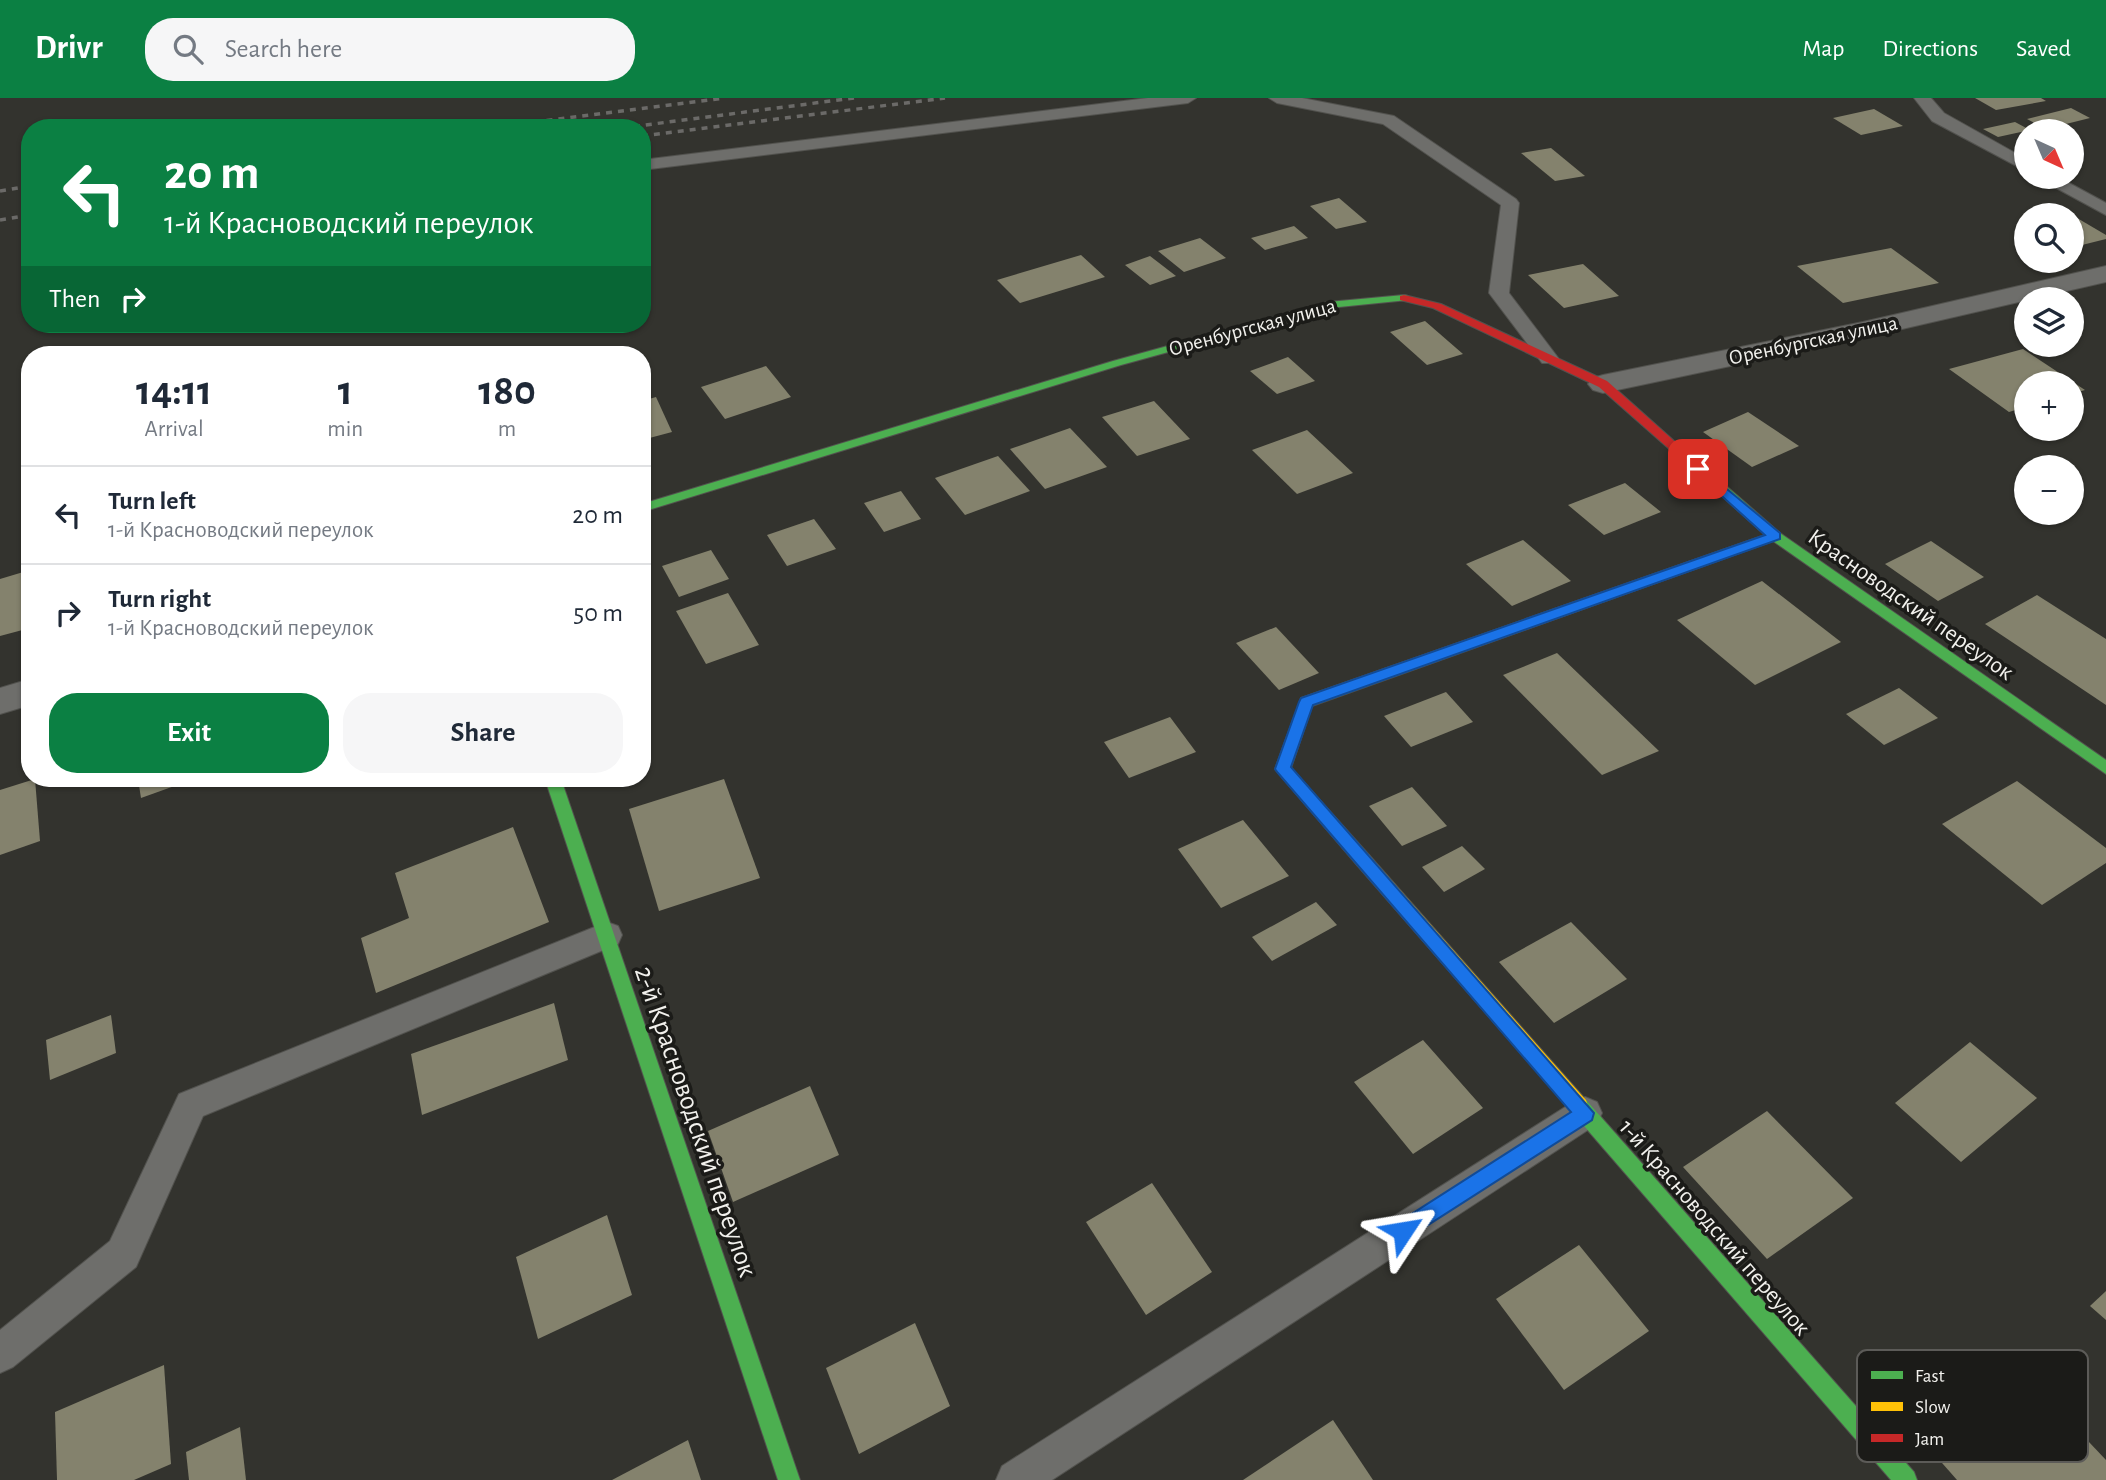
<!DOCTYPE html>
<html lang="en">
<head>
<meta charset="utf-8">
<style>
  :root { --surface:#fff; --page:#f6f6f7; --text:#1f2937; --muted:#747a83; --line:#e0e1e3; --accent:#0b8043 }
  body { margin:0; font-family:"Alegreya Sans",sans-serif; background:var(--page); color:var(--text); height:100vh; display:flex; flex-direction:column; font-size:26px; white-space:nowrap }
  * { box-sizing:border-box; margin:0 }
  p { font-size:23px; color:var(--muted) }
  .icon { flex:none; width:38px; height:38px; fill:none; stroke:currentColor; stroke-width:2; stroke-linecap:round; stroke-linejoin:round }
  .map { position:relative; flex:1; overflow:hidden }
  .details { position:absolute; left:21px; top:248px; width:630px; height:441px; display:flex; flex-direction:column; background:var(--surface); border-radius:28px; box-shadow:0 2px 5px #0004 }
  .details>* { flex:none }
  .banner { position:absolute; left:21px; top:21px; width:630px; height:214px; border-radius:28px; box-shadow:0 2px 5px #0004; background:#0b8043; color:#fff; overflow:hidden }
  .needle { width:46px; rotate:136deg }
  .tools { position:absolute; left:2014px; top:21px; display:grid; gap:14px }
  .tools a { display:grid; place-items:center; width:70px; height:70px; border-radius:50%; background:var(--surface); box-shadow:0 2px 5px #0004; font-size:35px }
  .pin { position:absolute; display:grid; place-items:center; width:60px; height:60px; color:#fff; margin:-30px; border-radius:14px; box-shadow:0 4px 10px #0006 }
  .me { position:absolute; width:77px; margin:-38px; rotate:57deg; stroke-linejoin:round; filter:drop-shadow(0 0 5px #0008) }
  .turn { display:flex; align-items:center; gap:24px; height:147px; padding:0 28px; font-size:32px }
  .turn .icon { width:91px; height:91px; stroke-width:2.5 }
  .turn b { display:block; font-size:49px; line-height:60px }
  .then { display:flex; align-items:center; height:66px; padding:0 28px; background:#0003; gap:14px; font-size:26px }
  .eta { display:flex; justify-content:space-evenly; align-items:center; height:119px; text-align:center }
  .eta b { font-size:42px; font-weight:700; line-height:49px }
  .action { display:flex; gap:14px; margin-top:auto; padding:14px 28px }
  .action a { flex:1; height:80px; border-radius:28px; background:var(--accent); color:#fff; font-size:28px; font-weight:700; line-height:80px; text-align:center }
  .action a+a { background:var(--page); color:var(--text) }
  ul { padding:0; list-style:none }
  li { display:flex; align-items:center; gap:21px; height:98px; padding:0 28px; border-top:2px solid var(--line) }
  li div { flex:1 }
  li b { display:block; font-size:26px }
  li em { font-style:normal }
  header { display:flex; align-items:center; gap:42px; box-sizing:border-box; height:98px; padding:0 35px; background:var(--accent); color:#fff }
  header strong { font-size:33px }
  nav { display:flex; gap:38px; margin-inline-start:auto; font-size:24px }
  .search { width:490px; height:63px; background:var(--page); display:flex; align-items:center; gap:18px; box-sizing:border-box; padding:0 24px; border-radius:28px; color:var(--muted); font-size:26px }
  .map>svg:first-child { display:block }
</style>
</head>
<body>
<header>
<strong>Drivr</strong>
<div class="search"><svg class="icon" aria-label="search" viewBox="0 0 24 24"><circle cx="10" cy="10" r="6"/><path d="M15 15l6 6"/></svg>Search here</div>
<nav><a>Map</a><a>Directions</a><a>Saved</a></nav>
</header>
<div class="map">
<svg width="2106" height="1382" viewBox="0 0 2106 1382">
  <rect width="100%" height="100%" fill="#33332e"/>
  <g fill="#84826d">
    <path d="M1975 0H2041L2046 3 1996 12Z"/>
    <path d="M2071 10 2090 20 2046 31 2027 21Z"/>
    <path d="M1874 11 1903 28 1861 37 1833 20Z"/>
    <path d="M2015 24 2030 32 1998 39 1983 31Z"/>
    <path d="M1551 50 1585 78 1555 83 1521 55Z"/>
    <path d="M1339 100 1367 124 1336 131 1310 108Z"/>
    <path d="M2072 117 2106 137V141L2078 148 2072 144Z"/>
    <path d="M1294 128 1308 140 1265 152 1251 140Z"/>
    <path d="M1200 140 1226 160 1184 174 1158 153Z"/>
    <path d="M1891 150 1939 185 1843 205 1797 168Z"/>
    <path d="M1081 157 1105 179 1020 205 997 182Z"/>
    <path d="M1150 158 1176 178 1150 187 1125 167Z"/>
    <path d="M1583 166 1619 198 1564 210 1528 177Z"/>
    <path d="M1425 223 1463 256 1427 267 1390 234Z"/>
    <path d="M2023 251 2085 292 2072 296V285H2026V309L2009 314 1949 271Z"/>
    <path d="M1288 259 1315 283 1277 296 1250 273Z"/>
    <path d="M766 268 791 299 725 321 701 289Z"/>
    <path d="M656 299 672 334 642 342V303Z"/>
    <path d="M1154 303 1190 341 1137 358 1102 319Z"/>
    <path d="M1748 314 1799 348 1752 369 1703 334Z"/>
    <path d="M1070 330 1107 369 1045 391 1010 351Z"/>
    <path d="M1307 332 1353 375 1297 396 1252 352Z"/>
    <path d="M998 358 1030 393 965 417 935 380Z"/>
    <path d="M1625 385 1661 414 1604 437 1568 407Z"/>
    <path d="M901 393 921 421 884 434 864 405Z"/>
    <path d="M814 421 836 451 787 468 767 437Z"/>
    <path d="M1523 442 1571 483 1512 508 1466 466Z"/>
    <path d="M1931 443 1984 479 1938 503 1885 466Z"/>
    <path d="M711 452 729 481 679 499 662 468Z"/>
    <path d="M30 472V530L0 538V481Z"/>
    <path d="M1762 483 1841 544 1755 587 1677 522Z"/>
    <path d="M728 495 759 547 706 566 676 513Z"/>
    <path d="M2037 497 2106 541V607L1985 526Z"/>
    <path d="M1276 529 1319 575 1279 592 1236 545Z"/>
    <path d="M1557 555 1659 653 1602 677 1503 577Z"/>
    <path d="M1899 590 1938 620 1884 647 1846 616Z"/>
    <path d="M1446 594 1473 624 1411 649 1384 618Z"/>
    <path d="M1170 619 1196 654 1129 680 1104 644Z"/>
    <path d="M35 681 40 743 0 757V692Z"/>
    <path d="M138 681H194L141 700Z"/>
    <path d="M724 681 760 780 659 813 629 711Z"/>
    <path d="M2017 683 2106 750V765L2042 807 1942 726Z"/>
    <path d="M1412 689 1447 728 1402 748 1369 708Z"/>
    <path d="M1243 722 1289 778 1221 810 1178 751Z"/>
    <path d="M513 729 549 824 376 895 361 840 409 820 395 775Z"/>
    <path d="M1462 748 1485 771 1444 794 1422 769Z"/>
    <path d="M1316 804 1337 827 1272 863 1252 839Z"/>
    <path d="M1571 824 1627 881 1554 925 1499 864Z"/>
    <path d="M554 905 568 962 422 1017 411 956Z"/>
    <path d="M111 917 116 955 50 982 46 942Z"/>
    <path d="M1423 942 1483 1010 1413 1056 1354 984Z"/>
    <path d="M1970 944 2037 1000 1961 1064 1895 1005Z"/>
    <path d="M810 988 839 1057 733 1104 708 1033Z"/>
    <path d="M1767 1013 1853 1100 1767 1161 1683 1069Z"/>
    <path d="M1152 1085 1212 1174 1146 1217 1086 1124Z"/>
    <path d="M607 1117 632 1197 538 1241 516 1159Z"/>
    <path d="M1579 1147 1649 1233 1564 1292 1496 1201Z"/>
    <path d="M2106 1193V1222L2090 1208Z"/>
    <path d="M915 1225 950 1308 859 1356 826 1270Z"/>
    <path d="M164 1267 171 1366 134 1382H57L55 1314Z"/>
    <path d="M2017 1268 2106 1362V1382H1957L1921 1341Z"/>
    <path d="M1333 1322 1373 1382H1243Z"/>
    <path d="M240 1329 246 1382H189L186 1354Z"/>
    <path d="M688 1342 701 1382H612Z"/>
  </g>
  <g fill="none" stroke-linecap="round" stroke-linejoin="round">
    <g stroke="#52524e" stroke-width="2">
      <g id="lane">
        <path d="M1148 0H1196L1188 5 642 72V62Z"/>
        <path d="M1269 0H1302L1394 18 1516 101 1519 105 1509 195 1559 261 1556 265H1542L1489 195 1501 107 1383 26 1277 5Z"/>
        <path d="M1914 0H1931L1944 15 2026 61V73L1932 23Z"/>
        <path d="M2036 79H2058L2106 105V117Z"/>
        <path d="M607 824 618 828 622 837 618 846 203 1018 136 1169 13 1269 0 1275V1232L110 1143 179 996Z"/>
        <path d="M1585 999 1597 1004 1602 1015 1597 1026 1052 1382H996L1002 1368 1573 1004Z"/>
      </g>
    </g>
    <g stroke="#52524e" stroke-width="2">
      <g id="street">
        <path d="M2106 168V184L1863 240 1603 295 1593 292 1588 286 1593 280 1603 277 1863 224Z"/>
        <path d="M30 581V607L0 616V590Z"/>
      </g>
    </g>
    <g stroke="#52524e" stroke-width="2">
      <g id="fast">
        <path d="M1404 197 1408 198V202L1329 210 1121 267 642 414V406L1113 263 1328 204Z"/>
        <path d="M1696 364 1700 365 1780 435 2106 662V676L1773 443 1312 608 1291 670 1369 757 1371 762 1369 767H1357L1275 671 1301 600 1765 437 1692 371V365Z"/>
        <path d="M545 681H561L800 1382H778Z"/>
        <path d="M1579 999 1586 1002 1914 1374 1917 1382H1891L1572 1014 1570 1008 1572 1002Z"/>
      </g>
    </g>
    <g stroke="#52524e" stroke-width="2">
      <path id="slow" d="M1363 755 1369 757 1586 1002 1588 1008 1586 1014 1579 1017 1572 1014 1357 767 1355 762 1357 757Z"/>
    </g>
    <g stroke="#52524e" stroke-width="2">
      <path id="jam" d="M1404 197 1441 206 1607 283 1702 368 1700 371H1692L1599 289 1433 210 1400 202V198Z"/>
    </g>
    <use href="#lane" fill="#6e6e6b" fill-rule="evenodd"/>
    <use href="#street" fill="#6e6e6b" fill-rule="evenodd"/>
    <use href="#fast" fill="#4caf50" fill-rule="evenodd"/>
    <use href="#slow" fill="#ffc107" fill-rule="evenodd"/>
    <use href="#jam" fill="#c62828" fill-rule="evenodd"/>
    <g stroke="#6b6a68" stroke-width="3.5" stroke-dasharray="6 6" stroke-linecap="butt">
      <path d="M487 30 725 0"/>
      <path d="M622 30 854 0"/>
      <path d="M642 38 945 0"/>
      <path d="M0 93 30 88"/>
      <path d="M0 122 30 117"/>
    </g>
  </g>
  <path fill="#1a73e8" stroke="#114b97" stroke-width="2" d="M1698 367 1780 435V441L1313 607 1291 669 1594 1015 1592 1022 1403 1143 1396 1140 1393 1133 1396 1126 1571 1014 1278 675 1275 671 1299 604 1301 600 1765 437 1694 373V368Z"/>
  <g text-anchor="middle" stroke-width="7" stroke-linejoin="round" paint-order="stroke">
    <g font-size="21" fill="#f2f1ed" stroke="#1b1b18">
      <text transform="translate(1252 229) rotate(-15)" y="7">Оренбургская улица</text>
      <text transform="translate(1813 242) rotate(-12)" y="7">Оренбургская улица</text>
    </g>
    <g font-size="24" fill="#f2f1ed" stroke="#1b1b18">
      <text transform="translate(1911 506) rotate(35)" y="8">Красноводский переулок</text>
      <text transform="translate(1715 1129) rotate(49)" y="8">1-й Красноводский переулок</text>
    </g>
    <g font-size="28" fill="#f2f1ed" stroke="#1b1b18">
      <text transform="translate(697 1023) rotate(71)" y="10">2-й Красноводский переулок</text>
    </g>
  </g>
  <rect x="1857" y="1252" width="231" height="112" rx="10" fill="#1b1b18" stroke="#5c5b58" stroke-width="2"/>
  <rect x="1871" y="1273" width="32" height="8" fill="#4caf50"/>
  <rect x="1871" y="1304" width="32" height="9" fill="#ffc107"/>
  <rect x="1871" y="1336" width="32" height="8" fill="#c62828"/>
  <g font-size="19" fill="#f2f1ed">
    <text x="1915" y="1284">Fast</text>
    <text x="1915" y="1315">Slow</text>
    <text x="1915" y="1347">Jam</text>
  </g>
</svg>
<div class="tools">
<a><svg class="needle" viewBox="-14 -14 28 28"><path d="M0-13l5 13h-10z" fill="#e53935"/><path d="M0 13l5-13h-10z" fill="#747a83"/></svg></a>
<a><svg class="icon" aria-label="search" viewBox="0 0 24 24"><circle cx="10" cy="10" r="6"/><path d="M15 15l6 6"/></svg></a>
<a><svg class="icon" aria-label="layers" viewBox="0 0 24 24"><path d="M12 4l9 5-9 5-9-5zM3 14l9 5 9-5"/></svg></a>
<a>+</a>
<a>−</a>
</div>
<div class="pin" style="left:1698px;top:371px;background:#d93025"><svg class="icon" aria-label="arrive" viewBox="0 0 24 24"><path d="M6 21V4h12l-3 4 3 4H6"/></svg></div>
<svg class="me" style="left:1403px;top:1133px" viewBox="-20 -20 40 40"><path d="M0-17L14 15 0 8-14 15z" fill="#1a73e8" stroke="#fff" stroke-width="4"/></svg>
<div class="banner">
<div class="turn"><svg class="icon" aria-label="left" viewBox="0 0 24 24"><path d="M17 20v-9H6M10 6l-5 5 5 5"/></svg><div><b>20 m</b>1-й Красноводский переулок</div></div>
<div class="then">Then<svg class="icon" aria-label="right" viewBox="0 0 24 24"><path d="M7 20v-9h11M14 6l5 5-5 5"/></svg></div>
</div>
<section class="details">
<div class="eta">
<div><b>14:11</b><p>Arrival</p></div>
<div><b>1</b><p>min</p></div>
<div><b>180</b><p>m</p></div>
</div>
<ul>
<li><svg class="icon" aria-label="left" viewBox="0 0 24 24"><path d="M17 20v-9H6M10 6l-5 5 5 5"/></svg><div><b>Turn left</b><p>1-й Красноводский переулок</p></div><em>20 m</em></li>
<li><svg class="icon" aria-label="right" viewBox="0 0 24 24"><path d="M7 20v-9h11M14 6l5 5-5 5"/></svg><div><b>Turn right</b><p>1-й Красноводский переулок</p></div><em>50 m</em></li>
</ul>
<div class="action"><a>Exit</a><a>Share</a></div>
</section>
</div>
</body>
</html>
